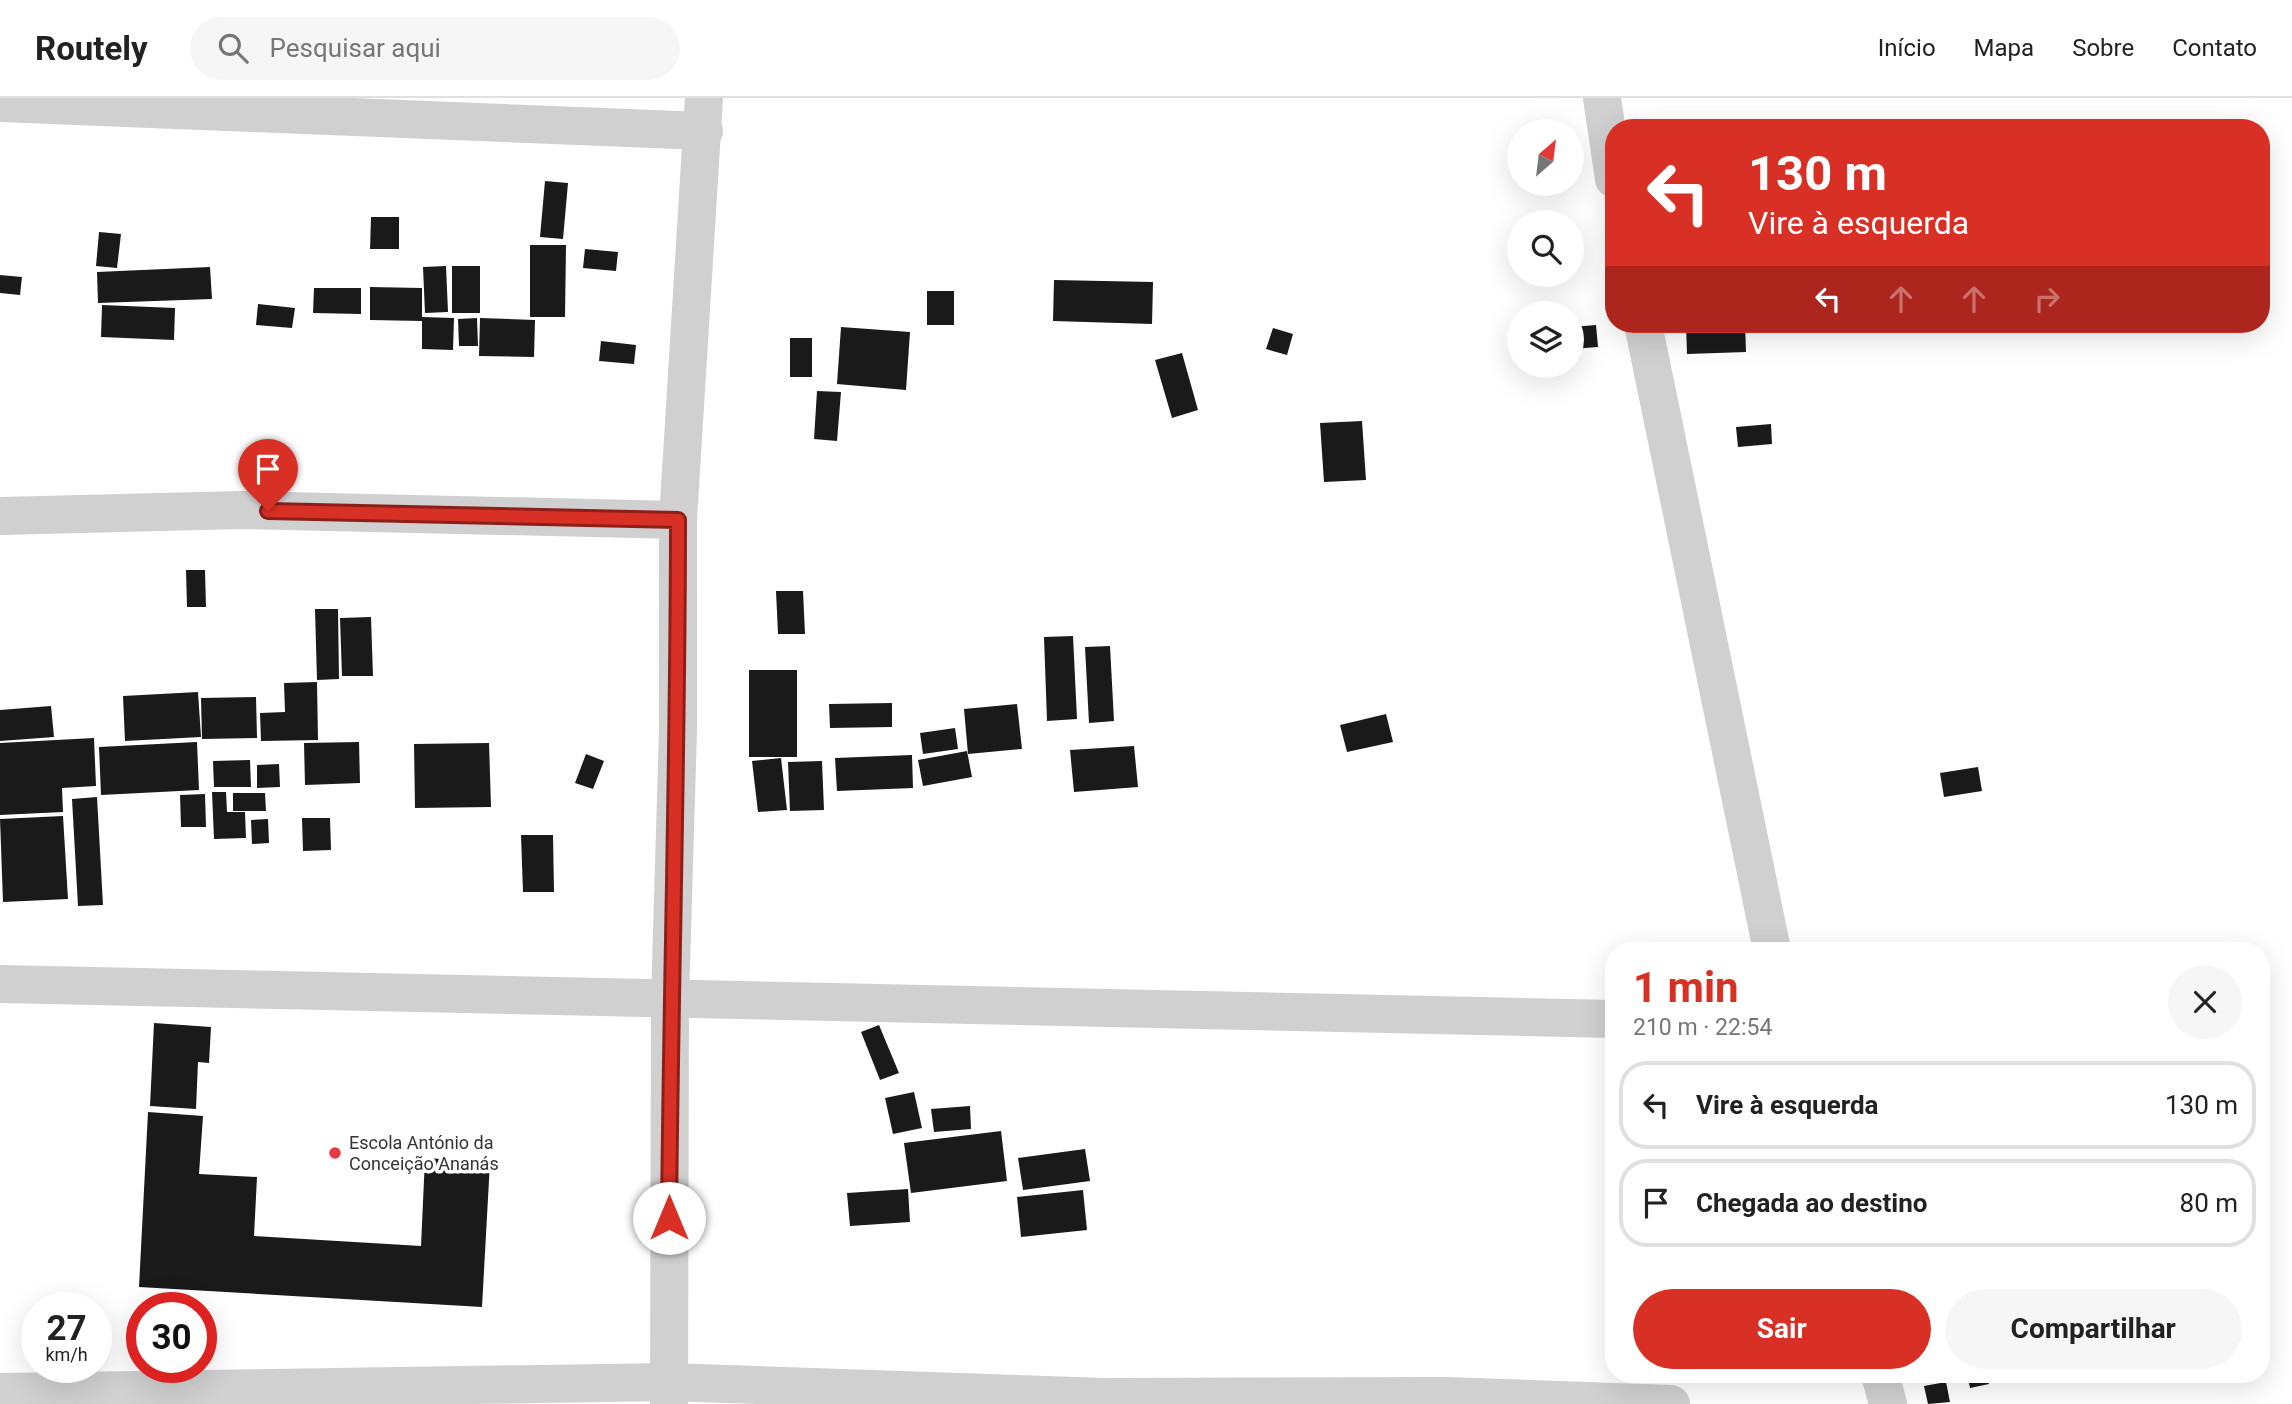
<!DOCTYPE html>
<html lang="pt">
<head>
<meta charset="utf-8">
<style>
  :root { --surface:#fff; --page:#f6f6f6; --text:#222; --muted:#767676; --line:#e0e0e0; --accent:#d93025 }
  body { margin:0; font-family:Roboto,sans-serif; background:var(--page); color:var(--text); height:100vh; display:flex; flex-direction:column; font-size:26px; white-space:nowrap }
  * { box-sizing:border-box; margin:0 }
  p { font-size:23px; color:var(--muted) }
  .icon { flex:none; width:38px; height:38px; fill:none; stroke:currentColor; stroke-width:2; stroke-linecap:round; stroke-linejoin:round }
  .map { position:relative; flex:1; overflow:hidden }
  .panel { position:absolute; left:1605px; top:844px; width:665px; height:441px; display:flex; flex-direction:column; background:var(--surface); border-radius:28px; box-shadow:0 7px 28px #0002 }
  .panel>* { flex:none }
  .banner { position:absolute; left:1605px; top:21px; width:665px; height:214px; border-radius:28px; box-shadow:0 7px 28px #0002; background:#d93025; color:#fff; overflow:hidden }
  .needle { width:46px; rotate:28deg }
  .tools { position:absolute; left:1507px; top:21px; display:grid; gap:14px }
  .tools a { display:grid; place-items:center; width:77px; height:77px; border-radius:50%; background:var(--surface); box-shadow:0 7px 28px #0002; font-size:35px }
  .speed { position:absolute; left:21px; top:1194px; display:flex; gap:14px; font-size:35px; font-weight:700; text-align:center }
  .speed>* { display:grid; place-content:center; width:91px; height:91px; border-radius:50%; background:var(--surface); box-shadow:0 7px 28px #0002; line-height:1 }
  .speed small { font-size:18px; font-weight:400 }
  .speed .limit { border:10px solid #d22; background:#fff; color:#111 }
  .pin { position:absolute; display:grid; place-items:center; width:60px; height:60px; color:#fff; margin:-72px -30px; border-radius:50% 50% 50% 0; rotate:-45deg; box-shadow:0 0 7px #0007 }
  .pin .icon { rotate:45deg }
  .me { position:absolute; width:77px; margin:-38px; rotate:0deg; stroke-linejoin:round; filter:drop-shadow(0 0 5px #0008) }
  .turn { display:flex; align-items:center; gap:24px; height:147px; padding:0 28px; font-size:32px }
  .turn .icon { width:91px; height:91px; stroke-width:2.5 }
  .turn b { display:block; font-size:49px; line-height:60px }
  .lanes { display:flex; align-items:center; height:66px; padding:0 28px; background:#0003; justify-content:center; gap:35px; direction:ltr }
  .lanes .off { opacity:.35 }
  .round { display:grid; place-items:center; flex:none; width:74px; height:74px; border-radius:37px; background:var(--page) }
  .head { display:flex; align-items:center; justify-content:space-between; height:119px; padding:0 28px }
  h1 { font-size:42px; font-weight:700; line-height:52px; color:var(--accent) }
  .action { display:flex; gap:14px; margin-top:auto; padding:14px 28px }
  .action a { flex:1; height:80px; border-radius:42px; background:var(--accent); color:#fff; font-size:28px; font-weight:700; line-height:80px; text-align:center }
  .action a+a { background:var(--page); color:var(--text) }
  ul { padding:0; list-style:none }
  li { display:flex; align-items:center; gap:21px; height:88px; margin:0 14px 10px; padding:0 14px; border:4px solid var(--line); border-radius:28px }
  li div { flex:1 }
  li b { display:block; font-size:26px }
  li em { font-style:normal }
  header { display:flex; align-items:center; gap:42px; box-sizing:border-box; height:98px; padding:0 35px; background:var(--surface); border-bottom:2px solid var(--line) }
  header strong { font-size:33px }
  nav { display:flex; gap:38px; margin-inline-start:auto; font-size:24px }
  .search { width:490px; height:63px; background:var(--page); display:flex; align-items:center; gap:18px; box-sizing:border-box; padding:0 24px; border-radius:38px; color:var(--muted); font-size:26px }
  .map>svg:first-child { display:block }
</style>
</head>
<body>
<header>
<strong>Routely</strong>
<div class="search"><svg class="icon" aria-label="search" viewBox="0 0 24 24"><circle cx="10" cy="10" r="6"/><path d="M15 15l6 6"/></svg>Pesquisar aqui</div>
<nav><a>Início</a><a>Mapa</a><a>Sobre</a><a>Contato</a></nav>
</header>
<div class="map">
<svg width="2292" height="1306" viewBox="0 0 2292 1306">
  <rect width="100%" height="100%" fill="#fff"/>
  <g fill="#1a1a1a">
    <path d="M545 83 568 85 563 141 540 139Z"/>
    <path d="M371 119H399V151H370Z"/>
    <path d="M99 134 121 136 117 170 96 168Z"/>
    <path d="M530 147H566L565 219H530Z"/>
    <path d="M585 151 618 154 616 173 583 170Z"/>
    <path d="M446 168 448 214 425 215 423 169Z"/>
    <rect x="452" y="168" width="28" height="47"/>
    <path d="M210 169 212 201 98 205 97 174Z"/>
    <path d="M0 177 22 179 20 197 0 195Z"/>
    <path d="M1054 182 1153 184 1152 226 1053 223Z"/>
    <path d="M370 189 422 190V219L454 220 453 252 422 251V223L370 222Z"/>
    <path d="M314 190H361V216L313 215Z"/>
    <rect x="927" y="193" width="27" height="34"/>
    <path d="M258 206 295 210 292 230 256 227Z"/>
    <path d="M102 207 175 210 174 242 101 239Z"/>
    <path d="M477 220 478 248H459L458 221Z"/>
    <path d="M480 220 535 222 534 259 479 258Z"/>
    <path d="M1686 226H1745L1746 254 1687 256Z"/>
    <path d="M1596 227 1598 249 1572 251V229Z"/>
    <path d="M841 229 910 234 906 292 837 286Z"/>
    <path d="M1273 230 1293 236 1287 257 1266 251Z"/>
    <rect x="790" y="240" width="22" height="39"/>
    <path d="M601 243 636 247 634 266 599 263Z"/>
    <path d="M1182 255 1198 312 1172 320 1155 262Z"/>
    <path d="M817 293 841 294 837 343 814 341Z"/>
    <path d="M1362 323 1366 382 1324 384 1320 325Z"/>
    <path d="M1771 326 1772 346 1738 349 1736 329Z"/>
    <path d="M186 472H205L206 509H187Z"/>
    <path d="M776 493H803L805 536H778Z"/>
    <path d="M315 511H338L339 581 317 582Z"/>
    <path d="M371 519 373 578H342L340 520Z"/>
    <path d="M1073 538 1077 621 1047 623 1044 539Z"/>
    <path d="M1110 548 1114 623 1089 625 1085 549Z"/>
    <rect x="749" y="572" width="48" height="87"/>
    <path d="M317 584 318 642 261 643 260 615 285 614 284 585Z"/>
    <path d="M198 594 201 639 125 643 123 598Z"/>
    <path d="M256 599 257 640 202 641 201 600Z"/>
    <path d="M892 605V629L830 630 829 606Z"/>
    <path d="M1017 606 1022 651 968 656 964 611Z"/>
    <path d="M51 608 54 639 0 643V612Z"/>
    <path d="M1386 616 1393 644 1347 654 1340 627Z"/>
    <path d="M955 630 958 651 923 656 920 635Z"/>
    <path d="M94 640 96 688 62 690 63 714 0 717V645Z"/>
    <path d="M197 644 199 692 101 697 99 649Z"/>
    <path d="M359 644 360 685 305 687 304 645Z"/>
    <path d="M489 645 491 709 415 710 414 646Z"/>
    <path d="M1134 648 1138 689 1074 694 1070 652Z"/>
    <path d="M967 653 972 679 923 688 918 662Z"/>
    <path d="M586 656 604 663 593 691 575 685Z"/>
    <path d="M912 657 913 690 837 693 835 660Z"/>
    <path d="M781 660 787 712 758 714 752 663Z"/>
    <path d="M250 662 251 689H214L213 663Z"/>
    <path d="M822 663 824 712 790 713 788 664Z"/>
    <path d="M279 666 280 689 257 690V667Z"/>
    <path d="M1978 669 1982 693 1944 699 1940 675Z"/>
    <path d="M212 694H226L227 714H245L246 740 214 741Z"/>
    <path d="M233 695H265L266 713H233Z"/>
    <path d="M205 696 206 729H181L180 697Z"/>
    <path d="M97 699 103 807 78 808 72 701Z"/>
    <path d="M63 718 68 801 3 804 0 721Z"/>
    <path d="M302 720H330L331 752 303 753Z"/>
    <path d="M268 721 269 745 252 746 251 722Z"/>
    <path d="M521 737H553L554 794H523Z"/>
    <path d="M154 925 211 929 209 965 198 964 196 1011 150 1008Z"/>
    <path d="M879 927 899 975 880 982 861 934Z"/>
    <path d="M914 994 922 1030 893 1036 885 1000Z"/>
    <path d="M970 1008 971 1031 934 1034 931 1011Z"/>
    <path d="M148 1014 203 1018 199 1076 257 1079 254 1138 421 1148 425 1060 490 1064 482 1209 139 1189Z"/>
    <path d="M1001 1033 1007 1083 911 1095 904 1045Z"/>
    <path d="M1085 1051 1090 1083 1023 1092 1018 1060Z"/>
    <path d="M908 1091 910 1124 850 1128 847 1095Z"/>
    <path d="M1083 1092 1087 1132 1021 1139 1017 1099Z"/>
    <path d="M1967 1276H1986L1989 1286 1970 1290Z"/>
    <path d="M1946 1284 1950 1304 1928 1306 1924 1288Z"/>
  </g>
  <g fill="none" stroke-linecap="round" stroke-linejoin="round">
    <g stroke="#d0d0d0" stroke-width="38">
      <path d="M1602 0 1614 81"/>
      <path d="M0 5 704 33"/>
      <path d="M1643 226 1772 852"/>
      <path d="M0 418 241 412 678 422"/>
      <path d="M0 886 1614 921"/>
      <path d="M1880 1276 1888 1306"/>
      <path d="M0 1294 669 1284 1105 1299 1446 1298 1671 1306"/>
      <path d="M669 1306 670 902 678 632V422L704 0"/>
    </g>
  </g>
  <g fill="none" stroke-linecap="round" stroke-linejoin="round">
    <g stroke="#8d1f18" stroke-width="18">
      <path id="route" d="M268 413 678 422C678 655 671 888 669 1120"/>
    </g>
    <use href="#route" stroke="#d93025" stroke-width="12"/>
  </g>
  <circle fill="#e63946" stroke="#fff" stroke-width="2.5" cx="335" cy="1055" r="7"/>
  <g text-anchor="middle" stroke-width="7" stroke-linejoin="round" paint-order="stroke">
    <g font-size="18" fill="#333" stroke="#fff" text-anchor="start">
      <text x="349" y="1051">Escola António da<tspan x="349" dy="21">Conceição Ananás</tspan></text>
    </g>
  </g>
</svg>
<div class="tools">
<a><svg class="needle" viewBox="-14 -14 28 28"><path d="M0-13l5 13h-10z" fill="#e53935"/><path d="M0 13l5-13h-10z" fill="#767676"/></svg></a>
<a><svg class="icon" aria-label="search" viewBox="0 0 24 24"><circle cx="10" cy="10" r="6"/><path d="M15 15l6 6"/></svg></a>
<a><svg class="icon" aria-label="layers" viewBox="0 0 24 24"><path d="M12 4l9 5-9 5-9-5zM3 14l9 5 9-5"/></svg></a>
</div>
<div class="speed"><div>27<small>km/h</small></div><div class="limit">30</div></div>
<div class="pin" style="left:268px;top:413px;background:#d93025"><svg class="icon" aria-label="arrive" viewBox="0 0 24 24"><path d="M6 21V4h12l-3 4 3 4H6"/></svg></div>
<svg class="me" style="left:669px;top:1120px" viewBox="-20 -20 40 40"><circle r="19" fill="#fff"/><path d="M0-13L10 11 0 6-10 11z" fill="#d93025"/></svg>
<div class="banner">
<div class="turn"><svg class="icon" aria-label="left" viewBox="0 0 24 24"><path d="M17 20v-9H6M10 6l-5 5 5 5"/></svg><div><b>130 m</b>Vire à esquerda</div></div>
<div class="lanes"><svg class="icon" aria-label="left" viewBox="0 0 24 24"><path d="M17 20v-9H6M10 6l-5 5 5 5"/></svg><svg class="icon off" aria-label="ahead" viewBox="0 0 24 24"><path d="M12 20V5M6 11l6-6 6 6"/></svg><svg class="icon off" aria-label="ahead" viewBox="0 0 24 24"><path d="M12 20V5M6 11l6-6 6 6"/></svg><svg class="icon off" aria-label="right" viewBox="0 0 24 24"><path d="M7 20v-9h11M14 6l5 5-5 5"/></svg></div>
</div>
<section class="panel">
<div class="head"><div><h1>1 min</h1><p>210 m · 22:54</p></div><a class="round"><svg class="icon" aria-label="close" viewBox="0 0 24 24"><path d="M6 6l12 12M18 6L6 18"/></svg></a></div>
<ul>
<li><svg class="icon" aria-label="left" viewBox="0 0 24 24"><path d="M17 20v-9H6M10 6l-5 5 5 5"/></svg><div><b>Vire à esquerda</b></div><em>130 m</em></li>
<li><svg class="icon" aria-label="arrive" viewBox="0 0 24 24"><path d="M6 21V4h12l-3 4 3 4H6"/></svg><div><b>Chegada ao destino</b></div><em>80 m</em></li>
</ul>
<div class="action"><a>Sair</a><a>Compartilhar</a></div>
</section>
</div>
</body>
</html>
